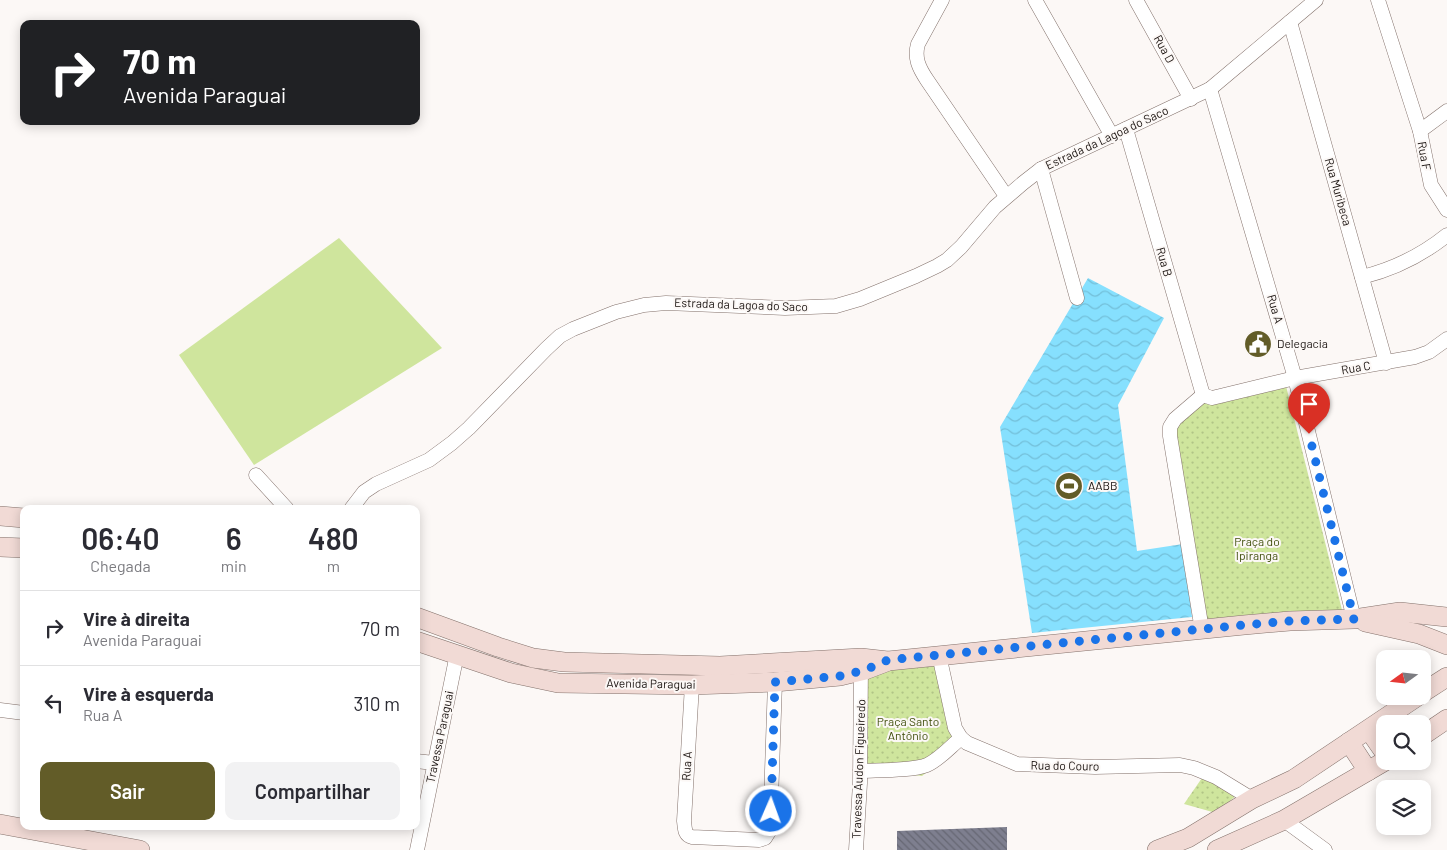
<!DOCTYPE html>
<html lang="pt">
<head>
<meta charset="utf-8">
<style>
  :root { --surface:#fff; --page:#f2f2f3; --text:#2b2b33; --muted:#7c7c81; --line:#e1e1e2; --accent:#625c28 }
  body { margin:0; font-family:Barlow,sans-serif; background:var(--page); color:var(--text); height:100vh; display:flex; flex-direction:column; font-size:19px; white-space:nowrap }
  * { box-sizing:border-box; margin:0 }
  p { font-size:16px; color:var(--muted) }
  .icon { flex:none; width:28px; height:28px; fill:none; stroke:currentColor; stroke-width:2; stroke-linecap:round; stroke-linejoin:round }
  .map { position:relative; flex:1; overflow:hidden }
  .side { position:absolute; left:20px; top:505px; width:400px; height:325px; display:flex; flex-direction:column; background:var(--surface); border-radius:10px; box-shadow:0 2px 12px #0003 }
  .side>* { flex:none }
  .banner { position:absolute; left:20px; top:20px; width:400px; height:105px; border-radius:10px; box-shadow:0 2px 12px #0003; background:#202124; color:#fff; overflow:hidden }
  .needle { width:32px; rotate:255deg }
  .tools { position:absolute; left:1376px; top:650px; display:grid; gap:10px }
  .tools a { display:grid; place-items:center; width:55px; height:55px; border-radius:10px; background:var(--surface); box-shadow:0 2px 12px #0003; font-size:25px }
  .pin { position:absolute; display:grid; place-items:center; width:42px; height:42px; color:#fff; margin:-51px -21px; border-radius:50% 50% 50% 0; rotate:-45deg; box-shadow:0 0 5px #0007 }
  .pin .icon { rotate:45deg }
  .me { position:absolute; width:55px; margin:-28px; rotate:2deg; stroke-linejoin:round; filter:drop-shadow(0 0 4px #0008) }
  .turn { display:flex; align-items:center; gap:18px; height:105px; padding:0 20px; font-size:22px }
  .turn .icon { width:65px; height:65px; stroke-width:2.5 }
  .turn b { display:block; font-size:35px; line-height:42px }
  .eta { display:flex; justify-content:space-evenly; align-items:center; height:85px; text-align:center }
  .eta b { font-size:30px; font-weight:600; line-height:35px }
  .action { display:flex; gap:10px; margin-top:auto; padding:10px 20px }
  .action a { flex:1; height:58px; border-radius:10px; background:var(--accent); color:#fff; font-size:20px; font-weight:600; line-height:58px; text-align:center }
  .action a+a { background:var(--page); color:var(--text) }
  ul { padding:0; list-style:none }
  li { display:flex; align-items:center; gap:15px; height:75px; padding:0 20px; border-top:1px solid var(--line) }
  li div { flex:1 }
  li b { display:block; font-size:19px }
  li em { font-style:normal }
  .map>svg:first-child { display:block }
</style>
</head>
<body>
<div class="map">
<svg width="1447" height="850" viewBox="0 0 1447 850">
  <defs>
    <pattern id="park-dots" width="8" height="8" patternUnits="userSpaceOnUse" patternTransform="scale(1.25)"><rect width="8" height="8" fill="#cfe59d"/><path d="M2 2h.1M6 6h.1" fill="none" stroke="#b1c486" stroke-width="1.8" stroke-linecap="round"/></pattern>
    <pattern id="water-waves" width="16" height="10" patternUnits="userSpaceOnUse" patternTransform="scale(1.25)"><rect width="16" height="10" fill="#86e0fe"/><path d="M0 5q4-4 8 0t8 0" fill="none" stroke="#73bfd9"/></pattern>
    <pattern id="building-back-hatch" width="6" height="6" patternUnits="userSpaceOnUse" patternTransform="scale(1.25)"><rect width="6" height="6" fill="#7e7f8f"/><path d="M-1 5l2 2M0 0l6 6M5-1l2 2" fill="none" stroke="#666773"/></pattern>
  </defs>
  <rect width="100%" height="100%" fill="#fcf8f6"/>
  <g fill="url(#park-dots)">
    <path d="M1284 378 1342 610 1200 623 1172 422 1200 398Z"/>
    <path d="M936 657 959 747 922 776 863 769 865 672Z"/>
    <path d="M1204 775 1238 794 1216 813 1184 804Z"/>
  </g>
  <path fill="#cfe59d" d="M339 238 442 348 254 465 179 355Z"/>
  <path fill="url(#water-waves)" d="M1088 278 1164 318 1118 405 1137 551 1183 544 1192 617 1032 633 1000 427Z"/>
  <path fill="url(#building-back-hatch)" d="M1007 827V850H897V831Z"/>
  <g fill="none" stroke-linecap="round" stroke-linejoin="round">
    <g stroke="#83716b" stroke-width="15">
      <g id="street">
        <path d="M942 0 918 44C914 58 919 68 927 80L1006 196"/>
        <path d="M1035 0 1112 136"/>
        <path d="M1136 0 1191 99"/>
        <path d="M1378 0 1420 131 1431 185 1447 210"/>
        <path d="M1290 22 1386 363"/>
        <path d="M1210 89 1295 378 1354 619"/>
        <path d="M1126 129 1203 395"/>
        <path d="M1420 131 1447 111"/>
        <path d="M1041 169 1077 298"/>
        <path d="M1362 277C1394 269 1421 256 1447 235"/>
        <path d="M1203 395 1212 398 1295 378 1415 357 1429 352 1447 339"/>
        <path d="M256 475 287 509"/>
        <path d="M351 509 364 492 376 484 429 460 452 443 469 428 546 349 560 336 573 329 616 312 644 305 666 303 785 308 836 306 860 299 916 276 937 266 947 260 961 247 995 207 1023 183 1041 169 1210 89 1316 0"/>
        <path d="M1202 630 1170 436V427L1175 419 1203 395"/>
        <path d="M939 655 955 728 961 738 967 743 1017 764 1095 767 1180 765 1194 768 1216 777 1252 799"/>
        <path d="M692 685 684 821C685 828 684 835 692 837L759 840 765 838 770 830 775 682"/>
        <path d="M0 710 24 713"/>
        <path d="M416 761 434 763"/>
        <path d="M860 771C877 770 912 771 927 765 940 759 950 747 961 738"/>
        <path d="M1284 820 1325 850"/>
        <path d="M417 850 457 654"/>
        <path d="M856 850 860 783 861 663"/>
      </g>
    </g>
    <g stroke="#83716b" stroke-width="20">
      <g id="secondary">
        <path d="M0 516 24 518"/>
        <path d="M0 547 24 548"/>
        <path d="M416 617 498 647 533 658 564 662 720 666 861 658 888 661 1244 625 1290 621 1354 619 1400 612 1447 617"/>
        <path d="M1365 622 1419 634 1447 645"/>
        <path d="M416 641 511 673 558 683 692 685 775 682 840 676 865 670 886 662"/>
        <path d="M1422 693 1447 677"/>
        <path d="M1369 730 1385 753"/>
        <path d="M1422 736 1447 719"/>
        <path d="M1349 742 1368 771"/>
        <path d="M0 824 140 850"/>
        <path d="M1157 850 1188 838 1252 799 1294 779 1418 696"/>
        <path d="M1217 850 1284 820 1385 761"/>
      </g>
    </g>
    <use href="#street" stroke="#fff" stroke-width="14"/>
    <use href="#secondary" stroke="#f1dad5" stroke-width="19"/>
  </g>
  <g fill="none" stroke-linecap="round" stroke-linejoin="round">
    <path stroke="#1a73e8" stroke-width="9" stroke-dasharray="0 16.2" d="M771 811 775 682 840 676 865 670 888 660 1244 625 1290 621 1354 619 1309 434"/>
  </g>
  <defs>
    <g id="civic-disc" transform="scale(1.4375)"><circle r="9.5" fill="#625c28" stroke="#fcf8f6"/><path d="M-.6-6.5H3V-4.5H.6V-3L4-1V1h2V6H-6V1h2V-1L-.6-3ZM-1.2 2.5V6h2.4V2.5Z" fill="#fff"/></g>
    <g id="stadium-disc" transform="scale(1.4375)"><circle r="9.5" fill="#625c28" stroke="#fcf8f6"/><path d="M0-5a6.5 5 0 1 0 0 10a6.5 5 0 1 0 0-10ZM-3.5-1.8h7v3.6h-7Z" fill="#fff"/></g>
  </defs>
  <g fill-rule="evenodd">
    <use href="#civic-disc" x="1258" y="344"/>
    <use href="#stadium-disc" x="1069" y="486"/>
  </g>
  <g text-anchor="middle" stroke-width="4" stroke-linejoin="round" paint-order="stroke">
    <g font-size="12" fill="#1b1411" stroke="#fcf8f6">
      <text transform="translate(1164 49) rotate(61)" y="4">Rua D</text>
      <text transform="translate(1107 138) rotate(-25)" y="4">Estrada da Lagoa do Saco</text>
      <text transform="translate(1424 156) rotate(80)" y="4">Rua F</text>
      <text transform="translate(1338 192) rotate(74)" y="4">Rua Muribeca</text>
      <text transform="translate(1164 262) rotate(74)" y="4">Rua B</text>
      <text transform="translate(741 305) rotate(2)" y="4">Estrada da Lagoa do Saco</text>
      <text transform="translate(1275 309) rotate(74)" y="4">Rua A</text>
      <text transform="translate(1356 368) rotate(-10)" y="4">Rua C</text>
      <text transform="translate(651 684) rotate(1)" y="4">Avenida Paraguai</text>
      <text transform="translate(440 737) rotate(-78)" y="4">Travessa Paraguai</text>
      <text transform="translate(687 766) rotate(-87)" y="4">Rua A</text>
      <text transform="translate(1065 766) rotate(1)" y="4">Rua do Couro</text>
      <text transform="translate(859 769) rotate(-88)" y="4">Travessa Audon Figueiredo</text>
    </g>
    <g font-size="12" fill="#1b1411" stroke="#fcf8f6" text-anchor="start">
      <text x="1277" y="348">Delegacia</text>
      <text x="1088" y="490">AABB</text>
    </g>
    <g font-size="12" fill="#3f4e0b" stroke="#fcf8f6">
      <text x="1257" y="546">Praça do<tspan x="1257" dy="14">Ipiranga</tspan></text>
      <text x="908" y="726">Praça Santo<tspan x="908" dy="14">Antônio</tspan></text>
    </g>
  </g>
</svg>
<div class="tools">
<a><svg class="needle" viewBox="-14 -14 28 28"><path d="M0-13l5 13h-10z" fill="#e53935"/><path d="M0 13l5-13h-10z" fill="#7c7c81"/></svg></a>
<a><svg class="icon" aria-label="search" viewBox="0 0 24 24"><circle cx="10" cy="10" r="6"/><path d="M15 15l6 6"/></svg></a>
<a><svg class="icon" aria-label="layers" viewBox="0 0 24 24"><path d="M12 4l9 5-9 5-9-5zM3 14l9 5 9-5"/></svg></a>
</div>
<div class="pin" style="left:1309px;top:434px;background:#d93025"><svg class="icon" aria-label="arrive" viewBox="0 0 24 24"><path d="M6 21V4h12l-3 4 3 4H6"/></svg></div>
<svg class="me" style="left:771px;top:811px" viewBox="-20 -20 40 40"><circle r="17" fill="#1a73e8" stroke="#fff" stroke-width="3"/><path d="M0-11L8 9 0 5-8 9z" fill="#fff"/></svg>
<div class="banner">
<div class="turn"><svg class="icon" aria-label="right" viewBox="0 0 24 24"><path d="M7 20v-9h11M14 6l5 5-5 5"/></svg><div><b>70 m</b>Avenida Paraguai</div></div>
</div>
<section class="side">
<div class="eta">
<div><b>06:40</b><p>Chegada</p></div>
<div><b>6</b><p>min</p></div>
<div><b>480</b><p>m</p></div>
</div>
<ul>
<li><svg class="icon" aria-label="right" viewBox="0 0 24 24"><path d="M7 20v-9h11M14 6l5 5-5 5"/></svg><div><b>Vire à direita</b><p>Avenida Paraguai</p></div><em>70 m</em></li>
<li><svg class="icon" aria-label="left" viewBox="0 0 24 24"><path d="M17 20v-9H6M10 6l-5 5 5 5"/></svg><div><b>Vire à esquerda</b><p>Rua A</p></div><em>310 m</em></li>
</ul>
<div class="action"><a>Sair</a><a>Compartilhar</a></div>
</section>
</div>
</body>
</html>
